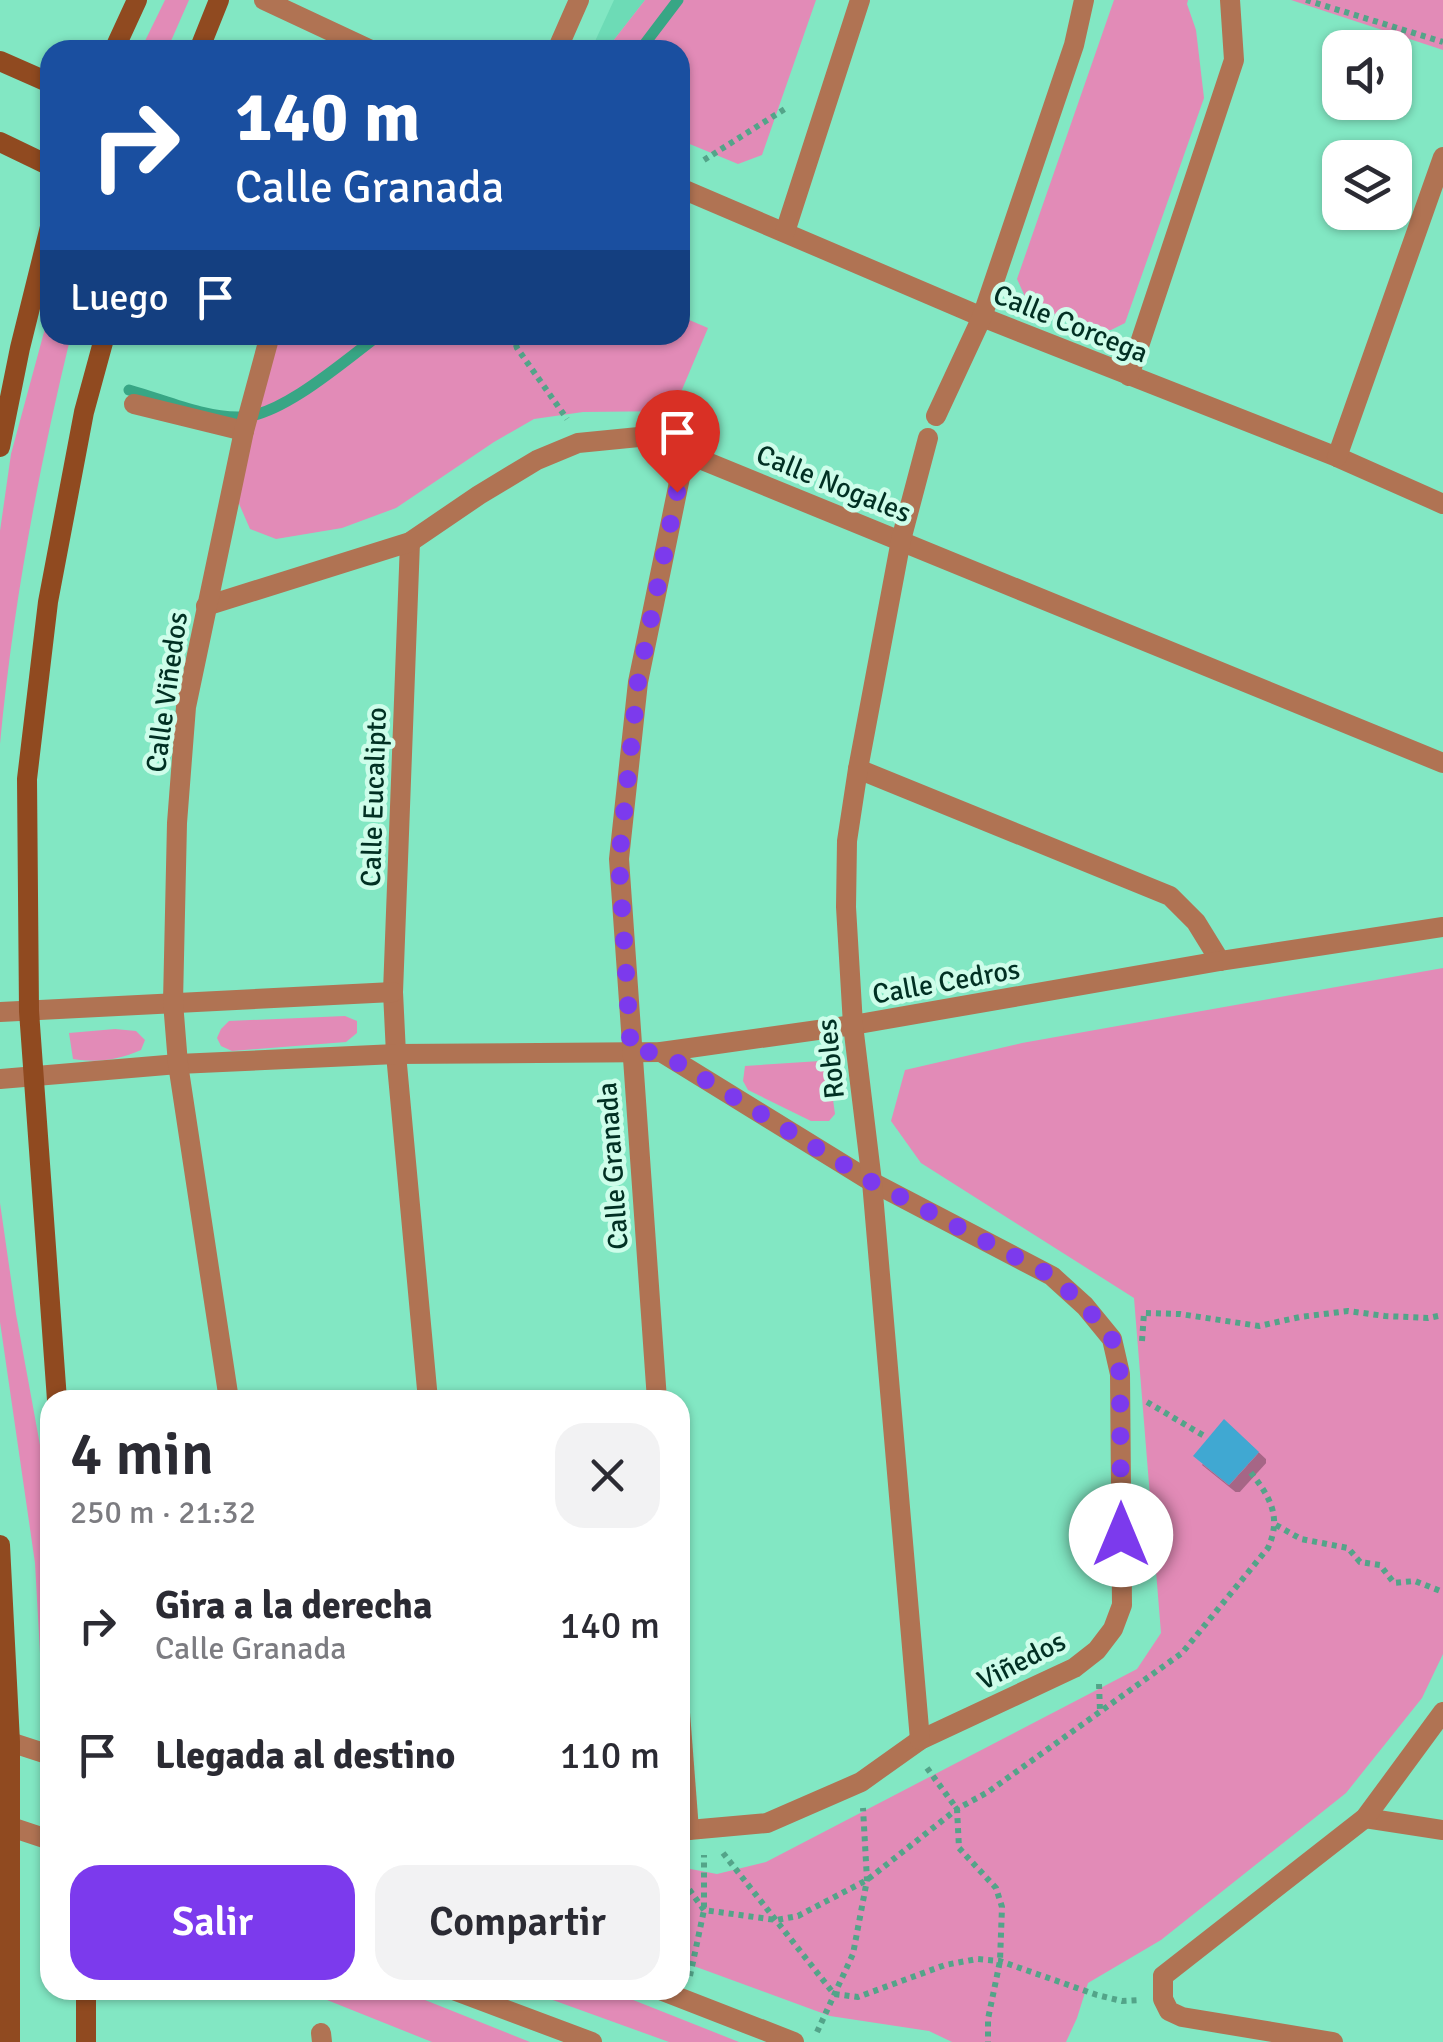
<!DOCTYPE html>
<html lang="es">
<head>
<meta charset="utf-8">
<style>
  :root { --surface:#fff; --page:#f2f2f3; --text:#2b2b33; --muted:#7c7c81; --accent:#7c3aed }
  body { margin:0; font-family:Signika,sans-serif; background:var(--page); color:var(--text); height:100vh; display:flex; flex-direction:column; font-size:38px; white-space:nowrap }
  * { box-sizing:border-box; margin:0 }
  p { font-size:32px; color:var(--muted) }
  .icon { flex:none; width:55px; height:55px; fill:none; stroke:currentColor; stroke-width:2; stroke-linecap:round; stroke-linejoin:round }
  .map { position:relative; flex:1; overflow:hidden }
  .details { position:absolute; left:40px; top:1390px; width:650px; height:610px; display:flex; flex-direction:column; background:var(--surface); border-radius:30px; box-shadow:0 2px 8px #0004 }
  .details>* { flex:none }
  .hud { position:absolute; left:40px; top:40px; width:650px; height:305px; border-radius:30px; box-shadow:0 2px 8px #0004; background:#1a4fa0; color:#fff; overflow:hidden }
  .buttons { position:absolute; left:1322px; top:30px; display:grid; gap:20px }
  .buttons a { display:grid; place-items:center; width:90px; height:90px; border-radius:20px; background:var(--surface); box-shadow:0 2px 8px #0004; font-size:50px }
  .pin { position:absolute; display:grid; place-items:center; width:85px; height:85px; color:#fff; margin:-102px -42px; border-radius:50% 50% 50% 0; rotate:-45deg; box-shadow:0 0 10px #0007 }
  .pin .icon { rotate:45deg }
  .me { position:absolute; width:110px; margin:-55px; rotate:0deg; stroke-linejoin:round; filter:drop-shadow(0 0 8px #0008) }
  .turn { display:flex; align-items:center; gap:35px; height:210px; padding:0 30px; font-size:45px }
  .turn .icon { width:130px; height:130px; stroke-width:2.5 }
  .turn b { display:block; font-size:70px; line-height:85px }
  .then { display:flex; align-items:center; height:95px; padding:0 30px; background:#0003; gap:20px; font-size:38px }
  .round { display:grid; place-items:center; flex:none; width:105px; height:105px; border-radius:30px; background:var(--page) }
  .headline { display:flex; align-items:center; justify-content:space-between; height:170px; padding:0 30px }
  h1 { font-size:60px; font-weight:600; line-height:75px }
  .button { display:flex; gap:20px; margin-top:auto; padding:20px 30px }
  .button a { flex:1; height:115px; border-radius:30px; background:var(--accent); color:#fff; font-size:40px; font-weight:600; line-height:115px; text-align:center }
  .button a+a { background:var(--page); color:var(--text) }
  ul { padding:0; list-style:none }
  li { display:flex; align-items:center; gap:30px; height:130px; padding:0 30px }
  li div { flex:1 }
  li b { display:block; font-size:38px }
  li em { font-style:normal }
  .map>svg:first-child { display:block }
</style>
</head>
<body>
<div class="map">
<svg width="1443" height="2042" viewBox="0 0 1443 2042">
  <defs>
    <filter id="shadow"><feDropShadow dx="9" dy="9" stdDeviation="0" flood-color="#0004"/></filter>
  </defs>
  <rect width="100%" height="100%" fill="#82e7c3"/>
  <path fill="#6ddbb6" d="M614 0H645L606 50H591Z"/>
  <g fill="#e28bb7">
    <path d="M165 0H189L167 50H145V41Z"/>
    <path d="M645 0H816L762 155 738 164 680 140V50H606Z"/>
    <path d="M1114 0H1188L1187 4 1196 30 1204 98 1125 323 1111 330H1088L1027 301 1017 279Z"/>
    <path d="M1291 0H1443V50Z"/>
    <path d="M50 310V335H71C38 471 13 605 0 744V531L11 454Z"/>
    <path d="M680 316 708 328 673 411 583 412 534 419 494 442 396 508 342 528 276 539 250 529 237 499 277 335H680Z"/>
    <path d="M1443 968V1654L1422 1698 1346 1793 1161 1940 1088 1983 1077 2018 1066 2042H952L929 2031 830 2016 680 1961V1867L717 1874 766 1862 1137 1669 1161 1633 1134 1298 921 1163 891 1121 905 1070 1022 1043Z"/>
    <path d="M345 1016 357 1021V1033L346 1042 232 1051 221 1046 217 1038 221 1029 229 1021Z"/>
    <path d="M115 1029 136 1031 145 1040 141 1050C118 1060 98 1063 73 1059L69 1033Z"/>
    <path d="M820 1061 829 1071 835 1114 829 1121H811L748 1090 743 1081 745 1066Z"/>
    <path d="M0 1203 16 1314 40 1445 50 1578V1671H41L35 1563 0 1322Z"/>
    <path d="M302 1990H400L530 2042H432Z"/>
    <path d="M525 1990H608L739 2042H669Z"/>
  </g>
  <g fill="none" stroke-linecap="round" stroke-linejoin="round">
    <g stroke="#38a685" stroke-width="11">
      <path d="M640 50 678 0"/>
      <path d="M129 390C165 400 204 418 241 417 281 417 347 359 379 335"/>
    </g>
  </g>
  <path fill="#40a8d2" filter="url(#shadow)" d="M1224 1419 1259 1452 1229 1485 1193 1456Z"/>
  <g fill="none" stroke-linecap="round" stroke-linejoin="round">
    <g stroke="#53a489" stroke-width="6" stroke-dasharray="5 5" stroke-linecap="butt">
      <path d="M1306 0 1443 42"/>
      <path d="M704 160 788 107"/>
      <path d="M513 335 517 348 567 419"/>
      <path d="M1142 1341 1144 1313 1180 1314 1259 1326 1300 1317 1348 1311 1385 1316 1428 1318 1443 1315"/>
      <path d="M1147 1402 1206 1437"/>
      <path d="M1276 1525 1301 1539 1348 1548 1360 1562 1380 1565 1394 1583 1415 1581 1443 1592"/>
      <path d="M1099 1684 1100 1711"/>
      <path d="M927 1768 957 1809 959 1848 996 1888 1002 1907 1000 1961 988 2019V2042"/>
      <path d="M723 1853 834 1994 858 1997 945 1965 977 1959 1000 1961 1097 1995 1122 2001 1140 2000"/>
      <path d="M680 1872 686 1885 704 1910 776 1920 798 1916 867 1880 957 1809 988 1792 1182 1653 1268 1548C1283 1515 1268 1494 1248 1469"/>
      <path d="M690 1976 704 1910V1855"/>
      <path d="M817 2032 853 1954 867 1880 863 1808"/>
    </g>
    <g stroke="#b07353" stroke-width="20">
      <path d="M264 0 371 50"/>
      <path d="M557 50 579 0"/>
      <path d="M680 188 982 317 1337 457 1443 504"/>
      <path d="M785 232 860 0"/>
      <path d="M1129 376 1234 60 1230 0"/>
      <path d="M134 404 244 431"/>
      <path d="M936 416 982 317 1074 45 1084 0"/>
      <path d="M1337 457 1443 157"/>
      <path d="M410 542 393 992 396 1054 428 1400"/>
      <path d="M206 606 410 542 479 495 537 460 578 443 649 436 685 453 1443 763"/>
      <path d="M858 769 1170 896 1196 922 1220 961"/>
      <path d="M0 1012 393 992"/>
      <path d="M661 1052 872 1182 1052 1276 1085 1306 1112 1339 1120 1374 1122 1605 1113 1629 1097 1650 1074 1668 920 1740 861 1782 767 1823 689 1830 680 1828"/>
      <path d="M0 1079 178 1064 396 1054 661 1052 853 1025 1220 961 1443 927"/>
      <path d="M229 1400 178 1064 173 1002 177 823 186 707 244 431 270 335"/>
      <path d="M657 1400 619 859 638 682 685 453"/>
      <path d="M680 1713 689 1830"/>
      <path d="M920 1740 872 1182 853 1025 846 907 847 841 858 769 901 540 928 438"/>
      <path d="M10 1742 50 1755"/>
      <path d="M1365 1818 1443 1830"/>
      <path d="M11 1827 50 1840"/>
      <path d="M453 1990 592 2042"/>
      <path d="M660 1990 794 2042"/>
      <path d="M321 2033 322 2042"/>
      <path d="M1333 2042 1182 2017 1169 2011 1163 1999V1976L1365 1818 1443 1712"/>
    </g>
    <g stroke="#904a20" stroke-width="20">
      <path d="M114 50 137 0"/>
      <path d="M199 50 219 0"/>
      <path d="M0 61 50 83"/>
      <path d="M0 142 50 166"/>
      <path d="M0 447 20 348 50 227"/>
      <path d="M57 1400 29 1011 27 779 48 602 84 412 105 335"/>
      <path d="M0 1545 10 1742V2042"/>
      <path d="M86 1990V2042"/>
    </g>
  </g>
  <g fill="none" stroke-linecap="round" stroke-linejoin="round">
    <path stroke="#7c3aed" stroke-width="18" stroke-dasharray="0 32.4" d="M677 492 638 682 619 860 631 1052H660L872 1182 1052 1276 1085 1306 1112 1339 1120 1374 1121 1535"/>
  </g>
  <g text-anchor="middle" stroke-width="9" stroke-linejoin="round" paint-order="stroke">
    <g font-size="28" fill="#013023" stroke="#cefdea">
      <text transform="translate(1071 323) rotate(22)" y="10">Calle Corcega</text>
      <text transform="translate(834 483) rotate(22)" y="10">Calle Nogales</text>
      <text transform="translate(166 692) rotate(-82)" y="10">Calle Viñedos</text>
      <text transform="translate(373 797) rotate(-88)" y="10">Calle Eucalipto</text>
      <text transform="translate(946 981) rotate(-10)" y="10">Calle Cedros</text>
      <text transform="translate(830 1059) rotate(-96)" y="10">Robles</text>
      <text transform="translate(612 1166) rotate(-94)" y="10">Calle Granada</text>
      <text transform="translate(1021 1660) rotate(-27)" y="10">Viñedos</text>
    </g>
  </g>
</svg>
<div class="buttons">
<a><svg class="icon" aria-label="sound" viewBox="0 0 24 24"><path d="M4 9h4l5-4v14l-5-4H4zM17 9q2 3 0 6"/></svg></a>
<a><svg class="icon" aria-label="layers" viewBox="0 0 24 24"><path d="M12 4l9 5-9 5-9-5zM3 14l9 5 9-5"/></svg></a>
</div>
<div class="pin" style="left:677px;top:492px;background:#d93025"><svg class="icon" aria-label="arrive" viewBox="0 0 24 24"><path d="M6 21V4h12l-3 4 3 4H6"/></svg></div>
<svg class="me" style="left:1121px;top:1535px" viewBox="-20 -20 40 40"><circle r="19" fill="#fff"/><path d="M0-13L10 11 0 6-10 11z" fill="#7c3aed"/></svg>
<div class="hud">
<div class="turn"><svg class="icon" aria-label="right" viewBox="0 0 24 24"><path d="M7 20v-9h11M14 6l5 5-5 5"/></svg><div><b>140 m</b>Calle Granada</div></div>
<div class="then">Luego<svg class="icon" aria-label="arrive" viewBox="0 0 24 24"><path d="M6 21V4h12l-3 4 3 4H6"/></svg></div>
</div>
<section class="details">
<div class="headline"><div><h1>4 min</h1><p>250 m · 21:32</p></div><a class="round"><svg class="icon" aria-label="close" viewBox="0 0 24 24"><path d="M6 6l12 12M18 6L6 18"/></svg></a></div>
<ul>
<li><svg class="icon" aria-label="right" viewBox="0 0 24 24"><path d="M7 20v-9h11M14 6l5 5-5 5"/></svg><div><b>Gira a la derecha</b><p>Calle Granada</p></div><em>140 m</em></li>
<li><svg class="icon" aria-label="arrive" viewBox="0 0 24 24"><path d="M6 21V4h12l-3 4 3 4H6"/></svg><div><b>Llegada al destino</b></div><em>110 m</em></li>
</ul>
<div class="button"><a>Salir</a><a>Compartir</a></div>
</section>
</div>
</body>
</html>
